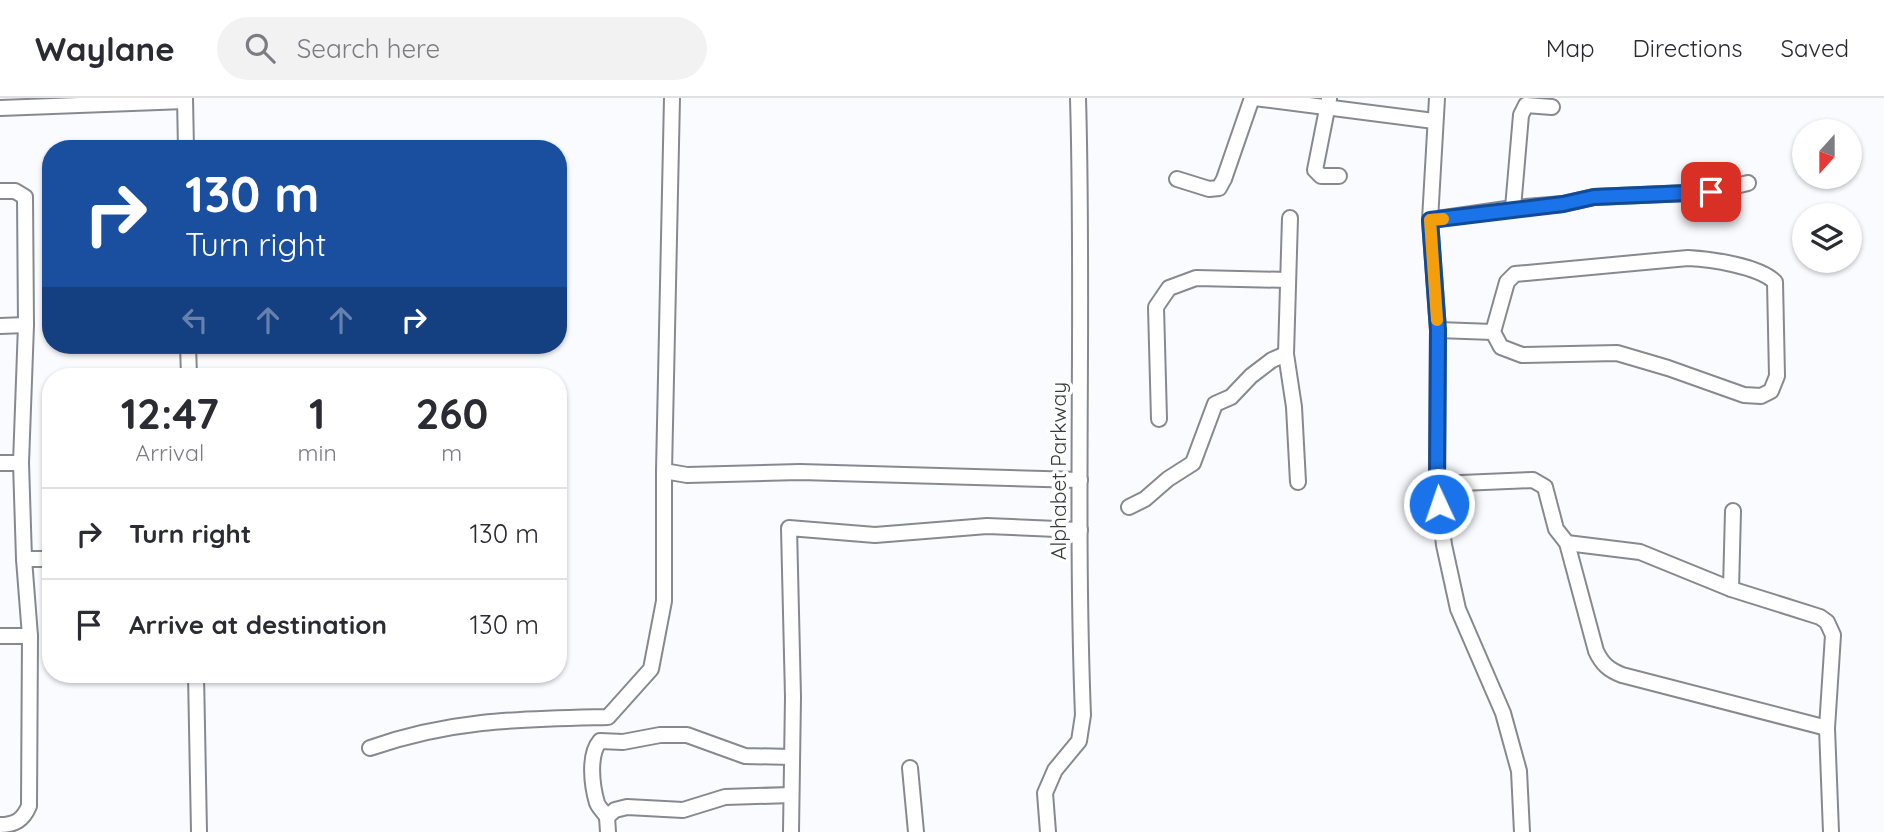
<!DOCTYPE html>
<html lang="en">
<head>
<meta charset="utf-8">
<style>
  :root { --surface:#fff; --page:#f2f2f3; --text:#2b2b33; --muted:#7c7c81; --line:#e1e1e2 }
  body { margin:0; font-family:Quicksand,sans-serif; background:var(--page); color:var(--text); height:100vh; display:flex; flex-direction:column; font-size:26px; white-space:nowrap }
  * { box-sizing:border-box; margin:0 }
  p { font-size:23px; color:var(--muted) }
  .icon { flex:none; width:38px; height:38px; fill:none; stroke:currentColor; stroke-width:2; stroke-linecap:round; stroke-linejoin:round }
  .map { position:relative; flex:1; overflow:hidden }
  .side { position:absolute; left:42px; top:270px; width:525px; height:315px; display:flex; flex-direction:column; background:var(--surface); border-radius:28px; box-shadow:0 2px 5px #0004 }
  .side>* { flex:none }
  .hud { position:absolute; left:42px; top:42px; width:525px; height:214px; border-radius:28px; box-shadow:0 2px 5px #0004; background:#1a4fa0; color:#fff; overflow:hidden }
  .needle { width:46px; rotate:201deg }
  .buttons { position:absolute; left:1792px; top:21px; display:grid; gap:14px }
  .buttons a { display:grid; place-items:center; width:70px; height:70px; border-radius:50%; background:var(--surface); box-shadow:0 2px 5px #0004; font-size:35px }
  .pin { position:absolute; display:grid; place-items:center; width:60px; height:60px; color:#fff; margin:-30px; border-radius:14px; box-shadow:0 4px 10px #0006 }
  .me { position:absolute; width:77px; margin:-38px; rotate:357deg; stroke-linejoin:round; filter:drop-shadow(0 0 5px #0008) }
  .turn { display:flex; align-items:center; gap:24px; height:147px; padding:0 28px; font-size:32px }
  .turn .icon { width:91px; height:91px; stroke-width:2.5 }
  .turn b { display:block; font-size:49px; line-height:60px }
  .lanes { display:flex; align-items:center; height:66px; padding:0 28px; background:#0003; justify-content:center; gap:35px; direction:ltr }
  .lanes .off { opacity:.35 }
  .eta { display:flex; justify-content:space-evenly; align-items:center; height:119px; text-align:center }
  .eta b { font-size:42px; font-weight:700; line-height:49px }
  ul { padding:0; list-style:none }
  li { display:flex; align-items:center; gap:21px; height:91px; padding:0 28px; border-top:2px solid var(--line) }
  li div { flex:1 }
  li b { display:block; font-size:26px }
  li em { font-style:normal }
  header { display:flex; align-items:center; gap:42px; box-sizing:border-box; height:98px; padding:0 35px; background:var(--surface); border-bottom:2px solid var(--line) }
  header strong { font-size:33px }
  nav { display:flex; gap:38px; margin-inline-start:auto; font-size:24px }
  .search { width:490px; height:63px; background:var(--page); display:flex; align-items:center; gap:18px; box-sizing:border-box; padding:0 24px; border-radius:38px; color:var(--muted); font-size:26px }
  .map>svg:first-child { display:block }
</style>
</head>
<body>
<header>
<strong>Waylane</strong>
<div class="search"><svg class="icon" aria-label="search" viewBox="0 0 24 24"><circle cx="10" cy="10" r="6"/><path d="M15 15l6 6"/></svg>Search here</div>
<nav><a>Map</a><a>Directions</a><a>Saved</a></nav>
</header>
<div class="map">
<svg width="1884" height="734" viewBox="0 0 1884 734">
  <rect width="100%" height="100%" fill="#f9fbff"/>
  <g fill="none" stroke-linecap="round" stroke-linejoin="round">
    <g stroke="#868a8f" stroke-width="18">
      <g id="minor">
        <path d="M185 0 186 51"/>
        <path d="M1254 0 1434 23"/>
        <path d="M1437 0 1430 122 1438 232 1437 386 1444 447 1458 511 1503 615 1519 673 1522 734"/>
        <path d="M1329 1 1315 72 1321 78H1339"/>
        <path d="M0 10 185 3"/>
        <path d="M1177 81 1209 91 1219 90 1224 81 1252 0"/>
        <path d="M0 93H15L25 99 26 227 21 365 24 461 30 538 29 708C23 722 15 727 0 727"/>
        <path d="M1513 110 1521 17 1526 7 1552 9"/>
        <path d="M1290 120 1286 256 1294 309 1298 384"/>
        <path d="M1430 122 1513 110 1563 106 1594 99 1711 94 1748 85"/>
        <path d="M1688 160C1710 161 1759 168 1775 184L1777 278 1771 293 1761 298 1744 297 1668 270 1617 255 1522 257 1501 249 1493 234 1507 184 1515 176Z"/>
        <path d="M0 228 26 227"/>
        <path d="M1438 232 1493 234"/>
        <path d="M188 247 189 278"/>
        <path d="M1159 321 1156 209 1169 190 1196 180 1288 182"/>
        <path d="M0 365H21"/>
        <path d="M664 373 672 0"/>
        <path d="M1437 386 1533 382 1545 389 1556 431 1567 445 1640 454 1731 491 1820 519 1827 524 1833 537 1827 630 1831 734"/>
        <path d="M1129 409 1145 401 1168 381 1193 365 1215 306 1231 299 1251 278 1272 262 1286 256"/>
        <path d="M1567 445 1596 553C1602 566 1609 572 1622 577L1827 630"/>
        <path d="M24 461H51"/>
        <path d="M1731 491 1733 413"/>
        <path d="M0 538H30"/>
        <path d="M196 576 199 734"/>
        <path d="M370 650C453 621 522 621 608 619L651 571 664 503V373L687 377 800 374 1080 382"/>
        <path d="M910 670 916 734"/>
        <path d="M607 719C604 714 599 710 597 705 592 688 588 657 600 643L623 644 660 637H687L745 658 792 659"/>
        <path d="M608 734 607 719 615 712 627 709 683 712 725 699 791 697"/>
        <path d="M791 734 793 599 789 430 875 437 987 428 1080 432"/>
        <path d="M1048 734 1045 695 1055 672 1079 643 1083 617C1075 412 1084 206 1078 0"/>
      </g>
    </g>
    <use href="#minor" stroke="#fff" stroke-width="14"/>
  </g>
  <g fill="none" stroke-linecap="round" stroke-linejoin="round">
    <g stroke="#114b97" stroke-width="18">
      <path id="route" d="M1439 406 1437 386 1438 232 1430 122 1563 106 1594 99 1711 94"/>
    </g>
    <use href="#route" stroke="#1a73e8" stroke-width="12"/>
    <path stroke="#f59e0b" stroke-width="12" d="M1437 222 1430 122 1443 121"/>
  </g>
  <g text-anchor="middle" stroke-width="7" stroke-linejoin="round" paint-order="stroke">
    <g font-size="21" fill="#37393b" stroke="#fff">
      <text transform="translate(1059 373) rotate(-90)" y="7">Alphabet Parkway</text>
    </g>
  </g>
</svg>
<div class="buttons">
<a><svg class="needle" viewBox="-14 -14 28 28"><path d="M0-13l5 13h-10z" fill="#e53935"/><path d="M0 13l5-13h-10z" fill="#7c7c81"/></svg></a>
<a><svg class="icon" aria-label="layers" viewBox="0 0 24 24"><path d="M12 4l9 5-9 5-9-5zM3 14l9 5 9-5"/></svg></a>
</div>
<div class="pin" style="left:1711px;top:94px;background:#d93025"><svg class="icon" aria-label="arrive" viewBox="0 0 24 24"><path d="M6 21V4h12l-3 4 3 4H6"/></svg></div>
<svg class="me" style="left:1439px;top:406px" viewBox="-20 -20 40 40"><circle r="17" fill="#1a73e8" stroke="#fff" stroke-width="3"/><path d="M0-11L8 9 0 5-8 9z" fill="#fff"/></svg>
<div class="hud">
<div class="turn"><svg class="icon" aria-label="right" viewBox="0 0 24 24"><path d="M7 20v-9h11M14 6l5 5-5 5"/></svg><div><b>130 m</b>Turn right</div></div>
<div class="lanes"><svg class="icon off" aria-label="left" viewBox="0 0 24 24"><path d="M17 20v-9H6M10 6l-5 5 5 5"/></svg><svg class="icon off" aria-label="ahead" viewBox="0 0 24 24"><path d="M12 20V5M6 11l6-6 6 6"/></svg><svg class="icon off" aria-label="ahead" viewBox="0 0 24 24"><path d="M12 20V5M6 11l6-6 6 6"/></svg><svg class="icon" aria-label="right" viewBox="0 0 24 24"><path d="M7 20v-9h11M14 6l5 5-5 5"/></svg></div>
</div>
<section class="side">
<div class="eta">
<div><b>12:47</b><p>Arrival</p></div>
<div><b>1</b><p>min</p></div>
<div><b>260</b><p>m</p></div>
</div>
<ul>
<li><svg class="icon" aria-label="right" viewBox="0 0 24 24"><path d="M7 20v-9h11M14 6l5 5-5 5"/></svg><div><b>Turn right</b></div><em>130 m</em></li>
<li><svg class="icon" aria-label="arrive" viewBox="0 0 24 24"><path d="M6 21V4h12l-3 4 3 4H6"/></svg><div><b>Arrive at destination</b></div><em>130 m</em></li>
</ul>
</section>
</div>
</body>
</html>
